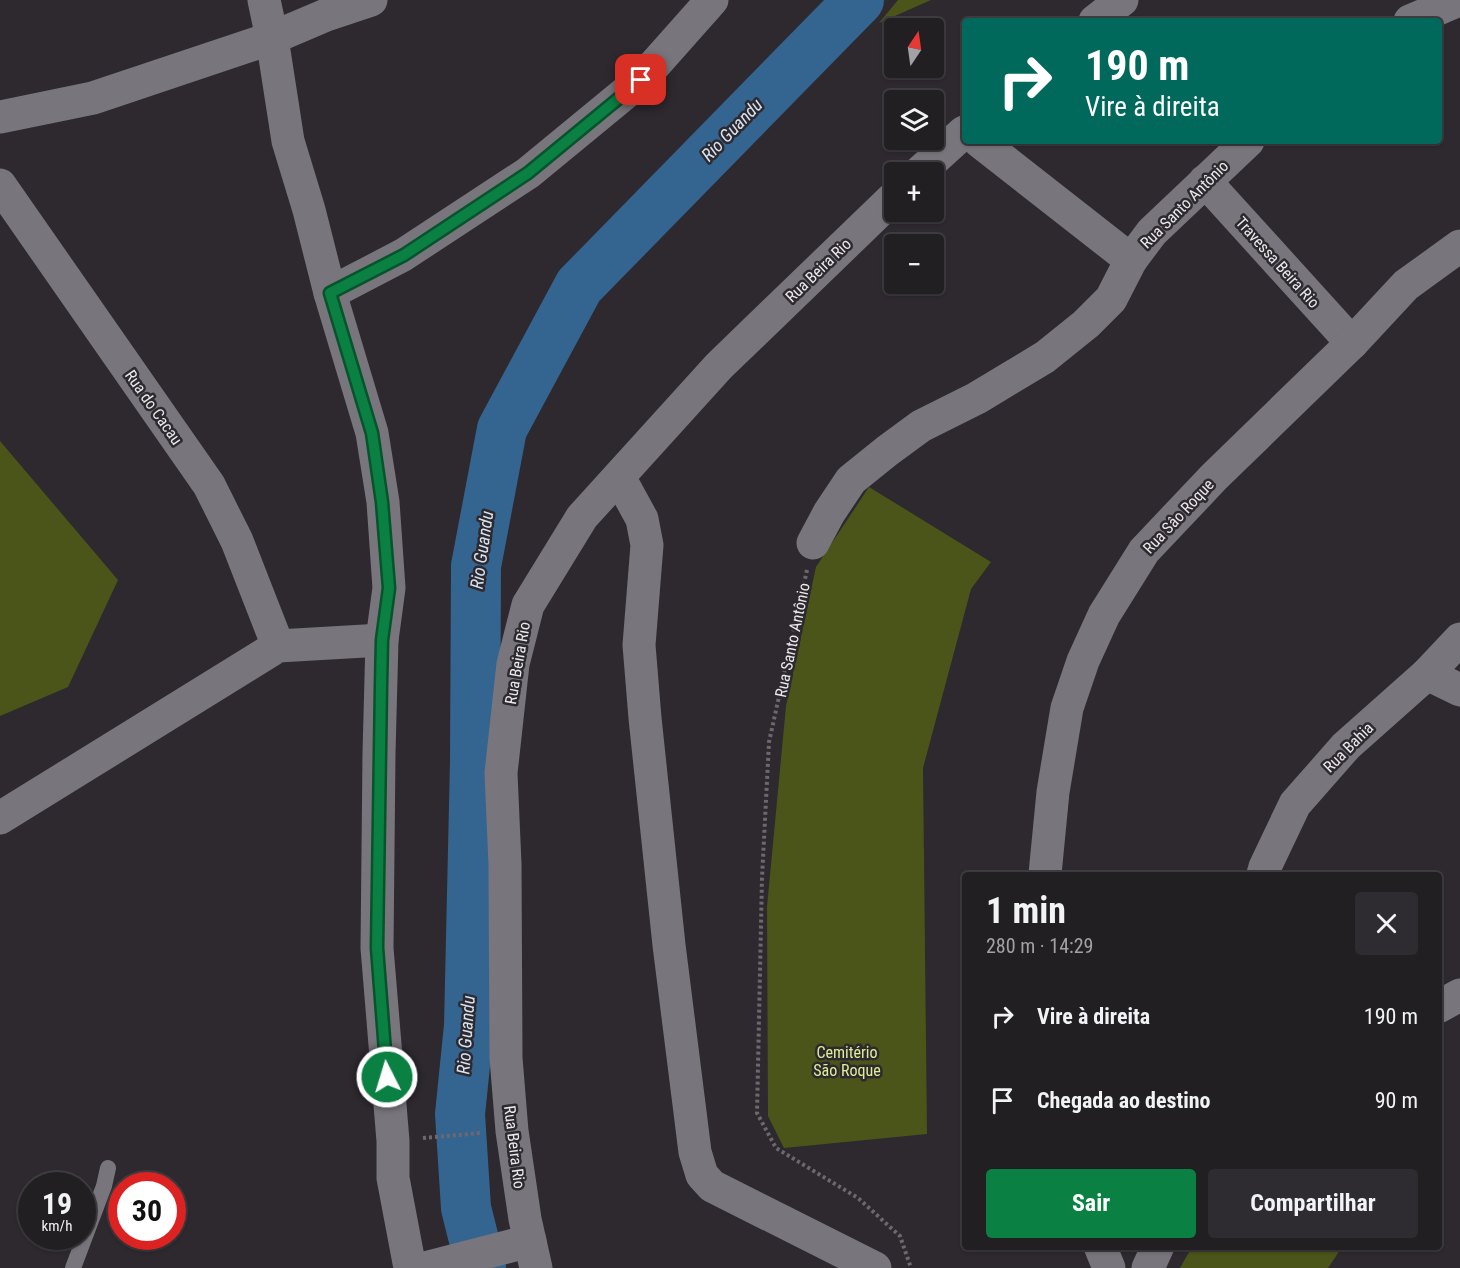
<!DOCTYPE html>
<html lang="pt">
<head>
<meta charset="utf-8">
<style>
  :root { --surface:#221f23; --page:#2e2c30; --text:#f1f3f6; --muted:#a2a2a6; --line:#3f3d41; --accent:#0b8043 }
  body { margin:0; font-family:"Roboto Condensed",sans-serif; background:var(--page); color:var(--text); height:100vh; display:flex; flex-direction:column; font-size:22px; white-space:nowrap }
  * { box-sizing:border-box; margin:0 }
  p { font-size:20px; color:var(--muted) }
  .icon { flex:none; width:33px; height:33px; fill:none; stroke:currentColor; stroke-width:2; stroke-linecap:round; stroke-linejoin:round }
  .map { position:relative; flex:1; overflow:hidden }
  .drawer { position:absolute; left:962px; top:872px; width:480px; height:378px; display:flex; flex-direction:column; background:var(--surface); border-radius:6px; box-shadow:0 2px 4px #0004,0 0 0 2px var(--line) }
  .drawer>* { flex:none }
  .top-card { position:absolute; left:962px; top:18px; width:480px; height:126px; border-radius:6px; box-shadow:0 2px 4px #0004,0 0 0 2px var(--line); background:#00695c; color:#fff; overflow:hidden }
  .needle { width:39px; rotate:13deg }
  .buttons { position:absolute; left:884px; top:18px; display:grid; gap:12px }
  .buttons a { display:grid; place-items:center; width:60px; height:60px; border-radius:6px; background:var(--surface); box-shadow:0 2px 4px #0004,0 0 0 2px var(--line); font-size:30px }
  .speed { position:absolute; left:18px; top:1172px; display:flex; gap:12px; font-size:30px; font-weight:700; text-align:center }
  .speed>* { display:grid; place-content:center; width:78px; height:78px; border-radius:50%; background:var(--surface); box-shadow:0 2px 4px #0004,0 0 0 2px var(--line); line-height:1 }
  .speed small { font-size:15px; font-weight:400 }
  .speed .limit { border:9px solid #d22; background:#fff; color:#111 }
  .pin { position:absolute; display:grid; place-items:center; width:51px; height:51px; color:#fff; margin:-26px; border-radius:12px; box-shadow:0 3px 9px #0006 }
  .me { position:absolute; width:66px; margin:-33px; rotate:355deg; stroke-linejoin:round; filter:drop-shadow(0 0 4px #0008) }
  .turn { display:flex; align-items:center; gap:21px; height:126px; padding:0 24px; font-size:27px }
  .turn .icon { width:78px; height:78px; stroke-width:2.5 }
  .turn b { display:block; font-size:42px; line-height:51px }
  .round { display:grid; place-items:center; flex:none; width:63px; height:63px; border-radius:6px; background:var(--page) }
  .summary { display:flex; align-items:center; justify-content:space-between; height:102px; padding:0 24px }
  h1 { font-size:36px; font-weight:700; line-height:45px }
  .action { display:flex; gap:12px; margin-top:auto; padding:12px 24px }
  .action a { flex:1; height:69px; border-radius:6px; background:var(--accent); color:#fff; font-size:24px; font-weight:700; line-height:69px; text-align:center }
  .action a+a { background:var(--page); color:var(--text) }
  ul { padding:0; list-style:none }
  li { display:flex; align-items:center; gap:18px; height:84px; padding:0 24px }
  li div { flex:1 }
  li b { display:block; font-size:22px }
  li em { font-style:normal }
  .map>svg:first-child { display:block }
</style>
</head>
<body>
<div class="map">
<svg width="1460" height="1268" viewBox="0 0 1460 1268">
  <rect width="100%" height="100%" fill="#2d292f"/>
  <g fill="#4b5519">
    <path d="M898 0H931L879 23Z"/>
    <path d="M0 441 118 580 68 687 0 716Z"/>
    <path d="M869 487 991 562 971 589 923 768 927 1134 784 1148 768 1116 767 907 786 706 816 567Z"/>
    <path d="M1192 1247 1193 1246 1342 1247 1328 1268H1180Z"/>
  </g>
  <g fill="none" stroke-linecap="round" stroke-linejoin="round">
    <path stroke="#346591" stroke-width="50" d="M481 1268 466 1208 460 1114 469 1026 475 761 476 566 502 429 579 286 859 0"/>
    <g stroke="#6c686e" stroke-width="4" stroke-dasharray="3 3" stroke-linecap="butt">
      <path d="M807 570 769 742 762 878 757 1113 776 1148 858 1198 900 1236 911 1268"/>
      <path d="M423 1138 481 1133"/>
    </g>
    <path stroke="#79757c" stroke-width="16" d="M73 1268 104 1186 108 1168"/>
    <g stroke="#79757c" stroke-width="33">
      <path d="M264 0 272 38 288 141 309 210 330 293 372 433 383 502 389 588 382 640 379 753 377 948 393 1141V1178L410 1268"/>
      <path d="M1095 21 1122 0"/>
      <path d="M1410 21 1459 0"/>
      <path d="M0 117 93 98 272 38 326 15 371 0"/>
      <path d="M979 141 1131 260"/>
      <path d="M920 172 964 132"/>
      <path d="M1205 181 1352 343"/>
      <path d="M0 185 209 485 237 541 278 646"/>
      <path d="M330 293 403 255 528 173 641 80 712 0"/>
      <path d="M619 477 642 519 647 545 639 645 645 718 669 945 695 1152 702 1175 712 1186 875 1268"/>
      <path d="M813 543 829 513 851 480 887 451 921 426 977 398 1045 357 1086 324 1111 299 1131 260 1152 232 1248 141"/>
      <path d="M1427 674 1460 690"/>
      <path d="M0 818 278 646 382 640"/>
      <path d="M1045 874 1053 792 1067 708 1083 661 1104 615 1144 551 1214 477 1352 343 1406 285 1460 246"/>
      <path d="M1263 874 1265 867 1295 804 1346 746 1427 674 1460 639"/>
      <path d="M1438 1007 1460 995"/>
      <path d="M1100 1246 1109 1268"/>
      <path d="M425 1268 530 1241"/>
      <path d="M536 1268 525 1219 512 1131 506 1058 505 864 501 773 513 664 528 605 582 517 719 366 894 197"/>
      <path d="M1148 1268 1158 1246"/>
    </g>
  </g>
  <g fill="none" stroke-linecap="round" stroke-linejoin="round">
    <g stroke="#07532c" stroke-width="15">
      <path id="route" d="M387 1077 377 948 381 685 382 640 389 588 382 502 372 433 330 293 404 255 528 173 641 80"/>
    </g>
    <use href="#route" stroke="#0b8043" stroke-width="10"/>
  </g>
  <g text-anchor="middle" stroke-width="5" stroke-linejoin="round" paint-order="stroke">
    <g font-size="16" fill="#ebe8ec" stroke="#2d292f">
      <text transform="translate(1184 204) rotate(-45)" y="6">Rua Santo Antônio</text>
      <text transform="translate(1278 262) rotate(48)" y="6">Travessa Beira Rio</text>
      <text transform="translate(818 270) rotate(-44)" y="6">Rua Beira Rio</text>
      <text transform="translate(154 407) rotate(55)" y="6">Rua do Cacau</text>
      <text transform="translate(1178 516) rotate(-47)" y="6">Rua Sâo Roque</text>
      <text transform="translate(792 640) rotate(-78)" y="6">Rua Santo Antônio</text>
      <text transform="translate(517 663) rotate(-80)" y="6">Rua Beira Rio</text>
      <text transform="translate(1348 747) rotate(-45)" y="6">Rua Bahia</text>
      <text transform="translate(515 1147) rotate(83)" y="6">Rua Beira Rio</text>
    </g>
    <g font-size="16" fill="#ddf093" stroke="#2d292f">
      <text x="847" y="1058">Cemitério<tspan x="847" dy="18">São Roque</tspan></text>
    </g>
    <g font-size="18" font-style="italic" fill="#d6e4f1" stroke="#2d292f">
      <text transform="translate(732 130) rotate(-46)" y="6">Rio Guandu</text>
      <text transform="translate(482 550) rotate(-82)" y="6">Rio Guandu</text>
      <text transform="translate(466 1035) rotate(-86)" y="6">Rio Guandu</text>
    </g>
  </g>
</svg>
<div class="buttons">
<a><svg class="needle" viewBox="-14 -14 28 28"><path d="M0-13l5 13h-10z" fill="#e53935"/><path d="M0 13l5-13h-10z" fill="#a2a2a6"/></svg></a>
<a><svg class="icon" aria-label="layers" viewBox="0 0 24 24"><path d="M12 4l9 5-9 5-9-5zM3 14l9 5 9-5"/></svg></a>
<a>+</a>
<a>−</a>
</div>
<div class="speed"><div>19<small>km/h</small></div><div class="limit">30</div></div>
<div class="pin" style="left:641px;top:80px;background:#d93025"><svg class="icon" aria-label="arrive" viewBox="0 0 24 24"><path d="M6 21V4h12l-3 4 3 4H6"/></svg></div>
<svg class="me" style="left:387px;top:1077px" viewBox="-20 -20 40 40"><circle r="17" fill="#0b8043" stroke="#fff" stroke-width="3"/><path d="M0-11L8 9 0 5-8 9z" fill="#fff"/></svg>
<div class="top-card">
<div class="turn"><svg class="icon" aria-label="right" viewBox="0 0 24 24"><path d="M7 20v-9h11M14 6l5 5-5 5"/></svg><div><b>190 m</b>Vire à direita</div></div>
</div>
<section class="drawer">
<div class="summary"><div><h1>1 min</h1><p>280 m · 14:29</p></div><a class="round"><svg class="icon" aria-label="close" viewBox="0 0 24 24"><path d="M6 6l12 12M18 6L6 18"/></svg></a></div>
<ul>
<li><svg class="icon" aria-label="right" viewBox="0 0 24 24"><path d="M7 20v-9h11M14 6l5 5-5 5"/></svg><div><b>Vire à direita</b></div><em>190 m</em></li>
<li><svg class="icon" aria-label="arrive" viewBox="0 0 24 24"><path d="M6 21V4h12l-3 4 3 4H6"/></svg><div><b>Chegada ao destino</b></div><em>90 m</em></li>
</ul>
<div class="action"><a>Sair</a><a>Compartilhar</a></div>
</section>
</div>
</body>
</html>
